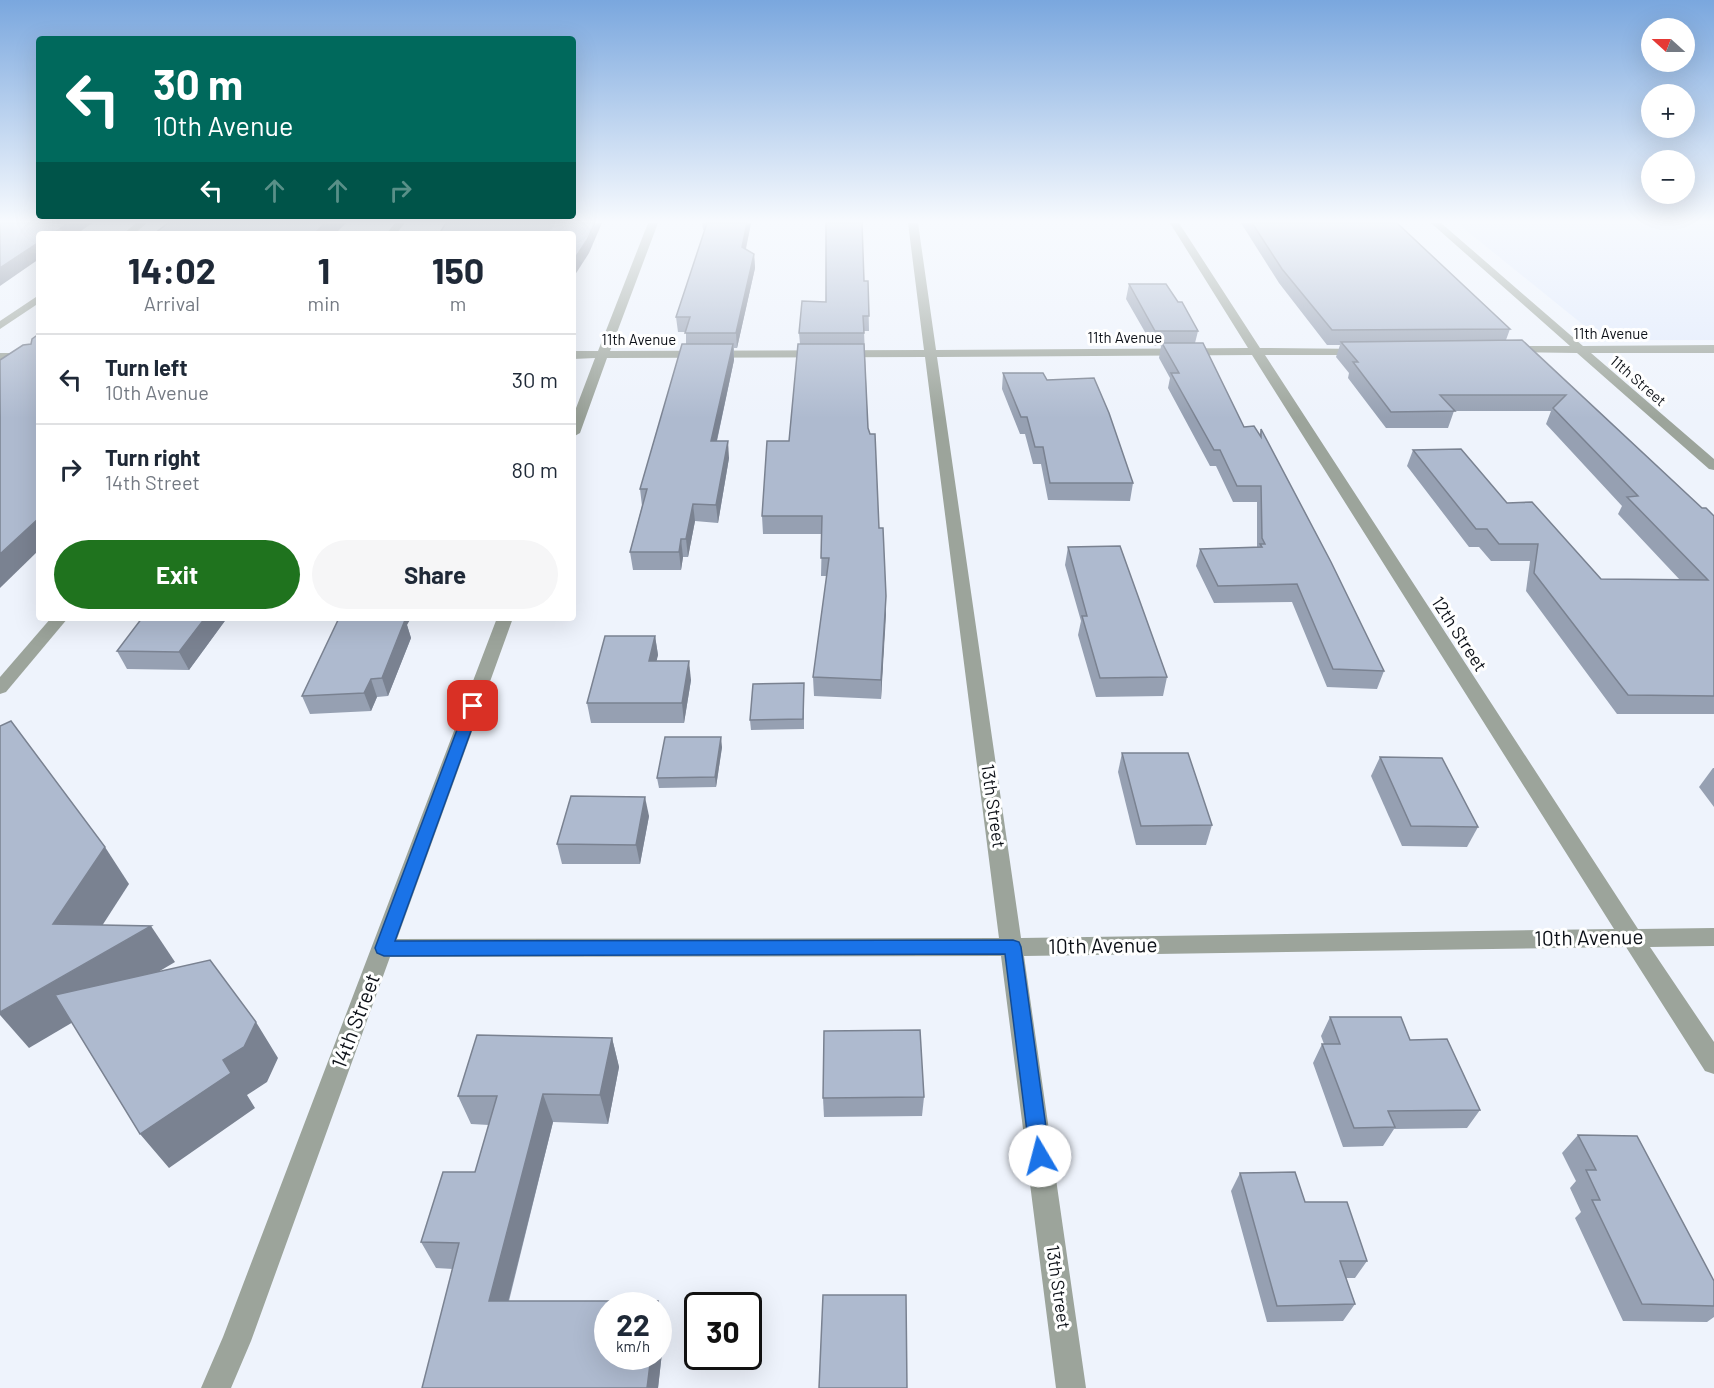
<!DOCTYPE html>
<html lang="en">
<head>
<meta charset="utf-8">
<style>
  :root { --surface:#fff; --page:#f6f6f7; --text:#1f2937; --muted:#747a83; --line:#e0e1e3; --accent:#1f731e }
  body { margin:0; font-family:Barlow,sans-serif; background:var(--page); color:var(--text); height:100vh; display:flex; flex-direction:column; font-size:22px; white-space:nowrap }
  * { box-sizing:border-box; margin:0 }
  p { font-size:20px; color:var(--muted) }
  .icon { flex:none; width:33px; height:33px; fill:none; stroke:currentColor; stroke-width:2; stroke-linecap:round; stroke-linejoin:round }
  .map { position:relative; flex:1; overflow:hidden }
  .side { position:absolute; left:36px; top:231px; width:540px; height:390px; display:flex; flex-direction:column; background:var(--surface); border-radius:6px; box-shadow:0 6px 24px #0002 }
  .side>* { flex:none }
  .guide { position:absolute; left:36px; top:36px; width:540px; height:183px; border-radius:6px; box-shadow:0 6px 24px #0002; background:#00695c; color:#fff; overflow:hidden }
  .needle { width:39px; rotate:291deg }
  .fabs { position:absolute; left:1641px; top:18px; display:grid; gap:12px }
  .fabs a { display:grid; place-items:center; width:54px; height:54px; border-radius:50%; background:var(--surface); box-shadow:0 6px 24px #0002; font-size:30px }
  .speed { position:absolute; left:594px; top:1292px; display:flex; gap:12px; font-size:30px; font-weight:700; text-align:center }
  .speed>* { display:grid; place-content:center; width:78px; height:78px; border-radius:50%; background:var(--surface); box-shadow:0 6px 24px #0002; line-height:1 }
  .speed small { font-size:15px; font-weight:400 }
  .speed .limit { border:3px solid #111; border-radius:9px; background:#fff; color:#111 }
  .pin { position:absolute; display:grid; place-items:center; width:51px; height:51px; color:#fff; margin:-26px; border-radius:12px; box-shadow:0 3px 9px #0006 }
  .me { position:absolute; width:66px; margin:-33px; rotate:352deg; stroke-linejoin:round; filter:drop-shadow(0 0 4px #0008) }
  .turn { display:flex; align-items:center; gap:21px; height:126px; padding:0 18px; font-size:27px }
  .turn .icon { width:78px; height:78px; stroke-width:2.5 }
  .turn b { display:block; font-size:42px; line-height:51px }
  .lanes { display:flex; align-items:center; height:57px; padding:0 18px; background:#0003; justify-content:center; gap:30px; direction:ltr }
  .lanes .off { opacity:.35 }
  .eta { display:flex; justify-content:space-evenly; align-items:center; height:102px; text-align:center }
  .eta b { font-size:36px; font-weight:700; line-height:42px }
  .button { display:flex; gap:12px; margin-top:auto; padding:12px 18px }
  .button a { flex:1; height:69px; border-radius:36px; background:var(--accent); color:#fff; font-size:24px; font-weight:700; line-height:69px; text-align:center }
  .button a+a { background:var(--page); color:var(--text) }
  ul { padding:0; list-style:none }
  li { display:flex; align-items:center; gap:18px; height:90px; padding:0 18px; border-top:2px solid var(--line) }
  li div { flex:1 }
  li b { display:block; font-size:22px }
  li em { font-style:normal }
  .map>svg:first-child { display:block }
</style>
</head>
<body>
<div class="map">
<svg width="1714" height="1388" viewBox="0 0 1714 1388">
  <rect width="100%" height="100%" fill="#eef3fc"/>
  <path fill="#e1eafc" d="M1457 223H1714V340H1602Z"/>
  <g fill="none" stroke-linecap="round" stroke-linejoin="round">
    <g fill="#9ca49b" fill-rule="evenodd">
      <path d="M136 223H147L134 234H123Z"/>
      <path d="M395 223H405L396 234H386Z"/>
      <path d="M648 223H658L610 351 924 350 908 223H918L936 350 1248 348 1170 223H1179L1260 348 1365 349V353L1361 355H1265L1638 929 1714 928V946L1650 947 1714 1042V1074L1705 1071 1626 947 1024 956 1086 1388H1056L1001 956 390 957 251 1341 231 1388H201L223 1337 497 618H513L397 939 999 938 925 357 607 358 580 433 573 437V416L595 358 573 359V351H598ZM1252 355 1614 929 1021 938 937 357Z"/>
      <path d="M1431 223H1441L1583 346 1714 345V353H1591L1714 459V470L1709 469 1577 353 1505 352 1503 350 1509 346H1570Z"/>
      <path d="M39 295V303L0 329V321Z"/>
      <rect x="0" y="353" width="39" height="8"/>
      <path d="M51 618H68L6 692 0 694V677Z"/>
    </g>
  </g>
  <g fill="#96a0b2">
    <path d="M702 223H751L746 249 754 254 755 268 737 348H734V360L717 441 729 458 718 523 695 521 688 557H683L681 570H633L630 552 642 506 640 489 686 344V332H678L676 317 705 230H703Z"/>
    <path d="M1241 223H1397L1510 329 1506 340 1702 508 1714 516V714H1617L1526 591 1530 561H1491L1479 547H1469L1407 466 1413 450 1507 503 1601 579 1680 580 1618 514 1622 506 1546 424 1551 411H1454L1448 428H1386L1348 378 1349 373 1336 357 1340 345H1327L1279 283Z"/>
    <path d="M864 281H868L869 331H864L868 428 886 596 881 699 814 696 813 677 827 576H821L822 534H763L762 516 789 441 800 344 799 333 826 302Z"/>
    <path d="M1129 284 1198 331 1195 343 1244 427 1260 435 1261 429 1384 671 1377 689 1327 687 1292 602 1214 603 1196 566 1200 549 1257 547V502H1233L1216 466H1210L1168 388 1170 378 1159 358 1161 346H1153L1126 299Z"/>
    <path d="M1003 373 1047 380 1133 483 1130 501 1048 500 1041 464H1033L1025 434H1020L1002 389Z"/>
    <path d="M1068 547 1167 677 1163 696 1096 697 1078 635 1081 621 1065 565Z"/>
    <path d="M227 618 189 670 127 669 117 651Z"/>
    <path d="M407 625 411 638 388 696 377 697 371 711 310 714 302 696Z"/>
    <path d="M655 636 658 655 656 661 691 680 684 723H591L587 703Z"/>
    <path d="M804 693V729L751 730 750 720Z"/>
    <path d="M722 747 716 787 659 788 657 778Z"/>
    <path d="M1122 753 1212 825 1206 845H1136L1118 772Z"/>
    <path d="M1380 757 1478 827 1467 847 1402 846 1371 776Z"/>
    <path d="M1713 768H1714V807L1699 787Z"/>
    <path d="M649 816 640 864H562L557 844Z"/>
    <path d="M1330 1017 1480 1110 1467 1128 1394 1129 1383 1146 1343 1147 1313 1063 1322 1044H1324L1321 1036Z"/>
    <path d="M612 1038 619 1067 608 1124 553 1122 509 1301H658L665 1326 658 1388 453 1269 436 1268 421 1242 475 1172 489 1125 471 1124 458 1096Z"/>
    <path d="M924 1097 922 1116 824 1117 823 1098Z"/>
    <path d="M1578 1135 1714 1281V1317L1707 1322 1623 1321 1575 1218 1581 1212 1570 1188 1576 1181 1562 1153Z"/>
    <path d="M1240 1173 1305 1202 1367 1261 1355 1278H1346L1355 1304 1343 1321 1267 1322 1231 1191Z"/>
  </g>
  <g fill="#7a8291">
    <path d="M68 223H92L77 234H52Z"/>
    <path d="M325 223H346L335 234H314Z"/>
    <path d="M595 223H602L589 253 573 278V261Z"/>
    <path d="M747 223H751L743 261 742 247Z"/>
    <path d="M39 242V259L0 286V268Z"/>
    <path d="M754 254 755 268 737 348 736 333Z"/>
    <path d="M733 344 734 360 713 458 711 441Z"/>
    <path d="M728 441 729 458 718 523 716 505Z"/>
    <path d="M693 504 695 521 688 557 686 539Z"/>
    <path d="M39 518V550L0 588V554Z"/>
    <path d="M681 539 683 557 681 570 679 552Z"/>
    <path d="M886 596V615L881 699V680Z"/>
    <path d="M205 618H227L189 670 179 652Z"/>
    <path d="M396 618H411L407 625 411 638 388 696 382 678Z"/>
    <path d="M655 636 658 655 652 680 649 661Z"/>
    <path d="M689 661 691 680 684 723 682 703Z"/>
    <path d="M371 679 377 697 371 711 364 693Z"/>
    <path d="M721 737 722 747 716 787 715 777Z"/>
    <path d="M645 797 649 816 640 864 636 845Z"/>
    <path d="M105 847 129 884 80 960 53 924Z"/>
    <path d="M151 926 175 962 29 1048 0 1015V1012Z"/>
    <path d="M256 1022 278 1058 267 1082 247 1095 255 1108 169 1168 140 1134Z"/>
    <path d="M612 1038 619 1067 608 1124 600 1095Z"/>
    <path d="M543 1094 553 1122 502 1326 489 1301Z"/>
    <path d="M658 1301 665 1326 658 1388H647L651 1356H658Z"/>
  </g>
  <g fill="#aebacf" stroke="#7a8291" stroke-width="1.5">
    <path d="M0 223H68L52 234H39V242L0 268Z"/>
    <path d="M168 223H325L314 234H154Z"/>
    <path d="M446 223H595L587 240 573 261V234H439Z"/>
    <path d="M707 223H747L742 247 754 254 736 333H685L690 317H676Z"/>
    <path d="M826 223H862L864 281H868L869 316H863L864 333H799L802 301 826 302Z"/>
    <path d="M1252 223H1397L1510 329 1332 330 1282 269Z"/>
    <path d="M1129 284H1166L1178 302H1182L1198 331H1155Z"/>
    <path d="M39 334V518L0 554V360L23 345 31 344 32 339Z"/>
    <path d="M1522 340 1702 508H1706L1714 516V696L1628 695 1534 573 1538 544H1499L1487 529H1476L1413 450 1461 449 1507 503 1532 502 1601 579 1708 580 1627 497 1638 496 1553 408 1566 395H1440L1455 411 1391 412 1353 362H1358L1341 342Z"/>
    <path d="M1162 343H1203L1244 427 1254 426 1261 437V429L1331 562 1384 671 1333 669 1297 584 1218 586 1200 549 1262 547 1260 544H1265L1262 538 1261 486H1237L1220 450H1214L1171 373H1179Z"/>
    <path d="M682 344H733L711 441H728L716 505 693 504 686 539H681L679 552H630L647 489H640Z"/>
    <path d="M798 344H864L868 428 870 434H875L879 528H883L886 596 881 680 813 677 829 558H821L822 516H762L767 441H789Z"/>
    <path d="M1003 373H1043L1047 380 1094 378 1109 413 1133 483H1050L1043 447H1035L1027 417H1021Z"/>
    <path d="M1120 546 1167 677 1100 678 1082 616H1087L1068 547Z"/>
    <path d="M142 618H205L179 652 117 651Z"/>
    <path d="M339 618H396L395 620H405L382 678 371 679 364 693 302 696Z"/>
    <path d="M605 636H655L649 661H689L682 703H587Z"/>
    <path d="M804 683 803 719 750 720 753 684Z"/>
    <path d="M11 721 105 847 53 924 151 926 0 1012V726Z"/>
    <path d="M665 737H721L715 777 657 778Z"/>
    <path d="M1122 753H1188L1212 825 1141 826Z"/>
    <path d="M1380 757 1442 758 1478 827 1411 826Z"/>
    <path d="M571 796 645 797 636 845 557 844Z"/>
    <path d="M210 960 256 1022 244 1047 223 1060 231 1073 140 1134 55 995Z"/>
    <path d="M1330 1017H1401L1410 1040 1447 1039 1480 1110 1388 1111 1395 1127 1354 1128 1322 1044H1340Z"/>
    <path d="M920 1030 924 1097 823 1098 824 1031Z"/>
    <path d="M477 1035 612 1038 600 1095 543 1094 489 1301H658L657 1305H608V1356H651L647 1388H422L459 1243 421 1242 443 1172H475L497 1096H458Z"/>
    <path d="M1578 1135 1637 1136 1714 1281V1306L1642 1304 1592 1200H1600L1586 1170H1596Z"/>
    <path d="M1295 1172 1305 1202H1347L1367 1261H1340L1355 1304 1277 1306 1240 1173Z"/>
    <path d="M823 1295H906L907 1388H819Z"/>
  </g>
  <linearGradient id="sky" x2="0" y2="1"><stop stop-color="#7aa7de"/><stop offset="0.53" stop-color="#f7fafe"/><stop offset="1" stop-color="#f7fafe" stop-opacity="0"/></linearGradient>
  <rect width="1714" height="418" fill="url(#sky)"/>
  <path fill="#1a73e8" stroke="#114b97" stroke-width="1.5" d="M473 701 480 706 395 941 1013 940 1019 942 1021 947 1050 1156 1047 1163 1040 1166 1033 1163 1030 1156 1005 954 384 956 377 953 375 948 466 706Z"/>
  <g text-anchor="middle" stroke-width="6" stroke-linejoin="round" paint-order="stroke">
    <g font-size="15" fill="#0d1118" stroke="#fff">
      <text x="1611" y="339">11th Avenue</text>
      <text x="1125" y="343">11th Avenue</text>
      <text x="639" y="345">11th Avenue</text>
      <text transform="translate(1638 381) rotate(41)" y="5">11th Street</text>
    </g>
    <g font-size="18" fill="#0d1118" stroke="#fff">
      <text transform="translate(1459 634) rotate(57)" y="6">12th Street</text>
      <text transform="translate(993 806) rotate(82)" y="6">13th Street</text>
      <text transform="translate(1058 1287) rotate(82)" y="6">13th Street</text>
    </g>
    <g font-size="21" fill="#0d1118" stroke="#fff">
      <text transform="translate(1589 938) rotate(-1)" y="7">10th Avenue</text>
      <text transform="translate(1103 946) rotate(-1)" y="7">10th Avenue</text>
      <text transform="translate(356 1021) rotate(-69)" y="7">14th Street</text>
    </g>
  </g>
</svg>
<div class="fabs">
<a><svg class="needle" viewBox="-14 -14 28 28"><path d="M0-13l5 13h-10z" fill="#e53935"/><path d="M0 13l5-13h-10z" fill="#747a83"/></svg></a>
<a>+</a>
<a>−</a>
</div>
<div class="speed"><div>22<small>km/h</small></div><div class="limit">30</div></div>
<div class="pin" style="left:473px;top:706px;background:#d93025"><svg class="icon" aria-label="arrive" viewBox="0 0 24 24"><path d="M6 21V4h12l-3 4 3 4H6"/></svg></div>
<svg class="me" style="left:1040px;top:1156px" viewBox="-20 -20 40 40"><circle r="19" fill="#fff"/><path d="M0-13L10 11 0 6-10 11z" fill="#1a73e8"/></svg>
<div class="guide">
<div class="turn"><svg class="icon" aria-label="left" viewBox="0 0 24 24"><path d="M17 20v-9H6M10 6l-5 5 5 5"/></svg><div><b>30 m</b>10th Avenue</div></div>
<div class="lanes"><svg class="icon" aria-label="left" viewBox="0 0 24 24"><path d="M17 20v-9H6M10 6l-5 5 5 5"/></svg><svg class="icon off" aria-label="ahead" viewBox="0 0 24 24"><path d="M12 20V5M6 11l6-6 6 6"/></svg><svg class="icon off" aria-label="ahead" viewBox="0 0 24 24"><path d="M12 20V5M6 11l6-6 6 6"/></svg><svg class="icon off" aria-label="right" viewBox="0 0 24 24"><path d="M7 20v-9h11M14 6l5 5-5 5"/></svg></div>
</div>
<section class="side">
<div class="eta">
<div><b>14:02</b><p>Arrival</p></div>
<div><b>1</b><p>min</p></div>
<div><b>150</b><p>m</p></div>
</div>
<ul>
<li><svg class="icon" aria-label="left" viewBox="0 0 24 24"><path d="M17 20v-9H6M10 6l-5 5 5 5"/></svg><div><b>Turn left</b><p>10th Avenue</p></div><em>30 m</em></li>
<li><svg class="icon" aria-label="right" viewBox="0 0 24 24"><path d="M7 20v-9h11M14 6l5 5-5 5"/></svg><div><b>Turn right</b><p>14th Street</p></div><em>80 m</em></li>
</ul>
<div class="button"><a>Exit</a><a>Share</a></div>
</section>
</div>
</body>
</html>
